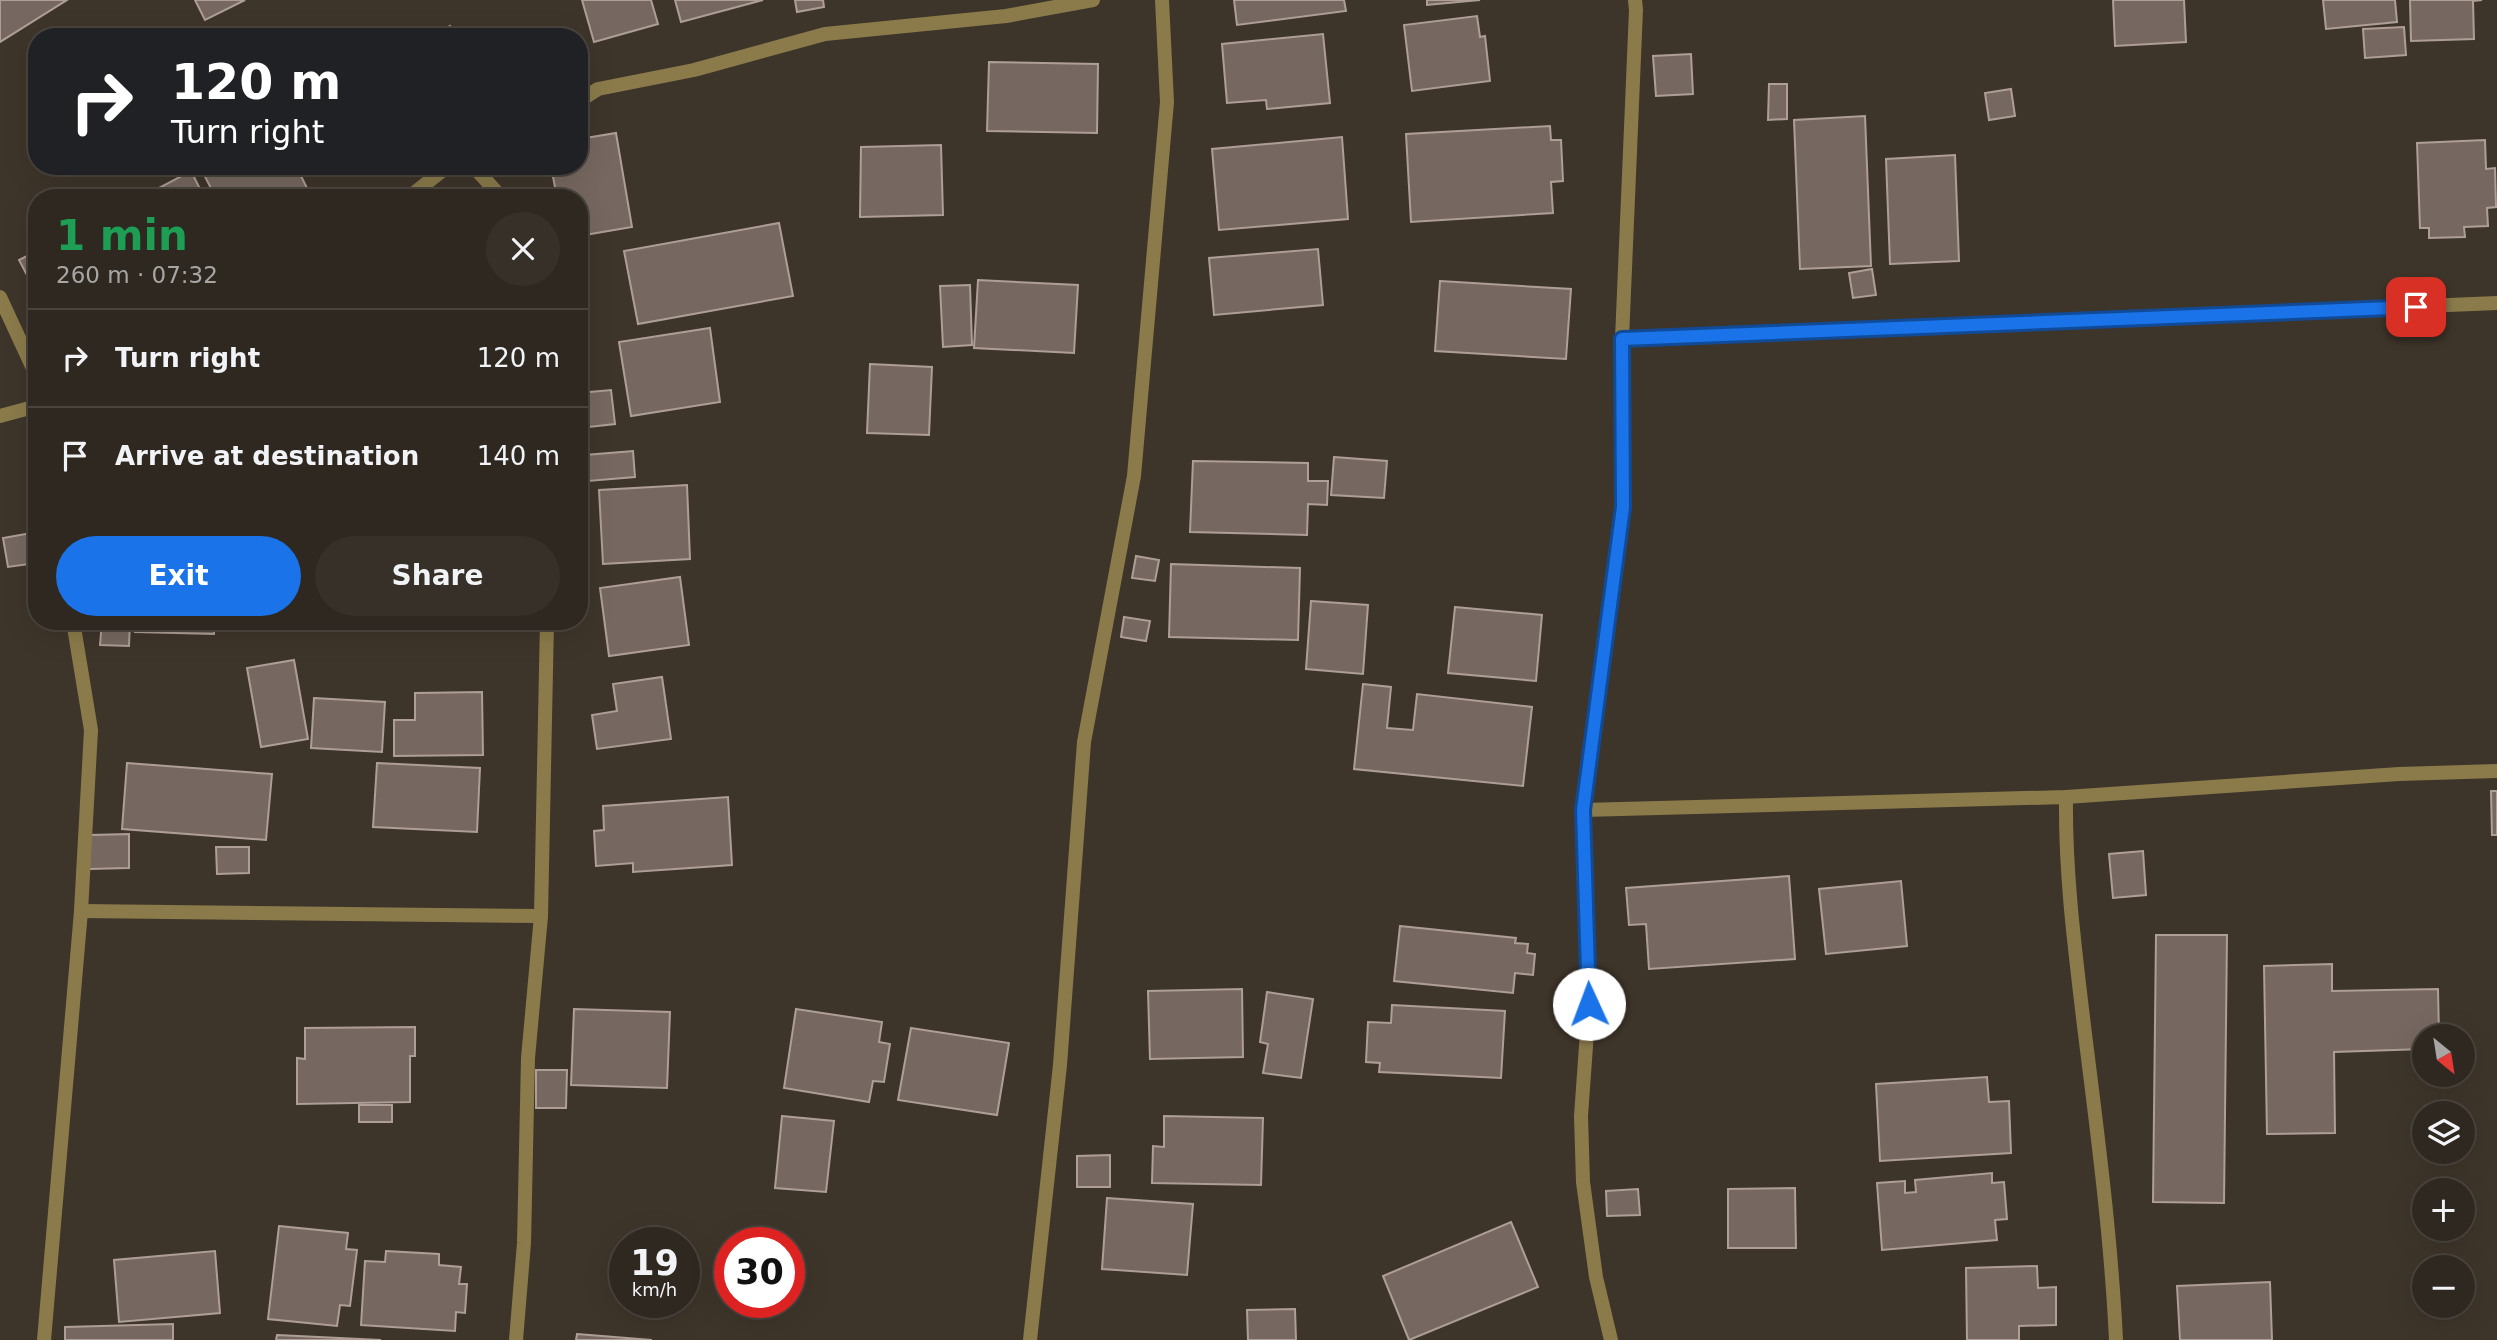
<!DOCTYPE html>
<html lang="en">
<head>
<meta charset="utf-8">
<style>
  :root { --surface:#2e2820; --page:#363029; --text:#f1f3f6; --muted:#a7a6a5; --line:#49443e; --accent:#1a73e8 }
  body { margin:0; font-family:"DejaVu Sans",sans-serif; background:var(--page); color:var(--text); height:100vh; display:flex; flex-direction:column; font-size:26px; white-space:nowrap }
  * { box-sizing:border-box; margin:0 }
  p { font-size:23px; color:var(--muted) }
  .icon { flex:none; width:38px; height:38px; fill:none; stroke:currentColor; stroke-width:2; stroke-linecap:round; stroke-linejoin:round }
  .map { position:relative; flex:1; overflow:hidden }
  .sheet { position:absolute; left:28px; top:189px; width:560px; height:441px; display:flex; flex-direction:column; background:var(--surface); border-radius:28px; box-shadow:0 7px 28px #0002,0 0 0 2px var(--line) }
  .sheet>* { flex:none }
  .banner { position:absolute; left:28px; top:28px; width:560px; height:147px; border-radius:28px; box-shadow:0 7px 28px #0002,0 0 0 2px var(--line); background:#202124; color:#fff; overflow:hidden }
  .needle { width:46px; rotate:150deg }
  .controls { position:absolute; left:2412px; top:1024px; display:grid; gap:14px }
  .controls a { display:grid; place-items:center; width:63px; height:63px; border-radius:50%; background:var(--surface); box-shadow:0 7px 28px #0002,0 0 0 2px var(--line); font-size:35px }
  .speed { position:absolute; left:609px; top:1227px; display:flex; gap:14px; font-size:35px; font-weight:700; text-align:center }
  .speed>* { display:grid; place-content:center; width:91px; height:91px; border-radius:50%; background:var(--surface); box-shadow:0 7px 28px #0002,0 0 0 2px var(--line); line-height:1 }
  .speed small { font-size:18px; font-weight:400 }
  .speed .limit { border:10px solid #d22; background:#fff; color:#111 }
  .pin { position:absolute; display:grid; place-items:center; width:60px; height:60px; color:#fff; margin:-30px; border-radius:14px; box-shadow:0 4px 10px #0006 }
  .me { position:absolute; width:77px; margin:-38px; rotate:358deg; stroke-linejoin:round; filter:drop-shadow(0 0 5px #0008) }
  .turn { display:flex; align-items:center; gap:24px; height:147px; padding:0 28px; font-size:32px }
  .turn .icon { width:91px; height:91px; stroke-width:2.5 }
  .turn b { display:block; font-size:49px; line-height:60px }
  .round { display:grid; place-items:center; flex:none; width:74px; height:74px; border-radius:37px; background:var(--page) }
  .summary { display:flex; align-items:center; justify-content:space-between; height:119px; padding:0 28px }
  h1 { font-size:42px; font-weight:800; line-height:52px; color:#1e9e55 }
  .cta { display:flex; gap:14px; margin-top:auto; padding:14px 28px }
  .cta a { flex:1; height:80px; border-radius:42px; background:var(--accent); color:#fff; font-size:28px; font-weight:800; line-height:80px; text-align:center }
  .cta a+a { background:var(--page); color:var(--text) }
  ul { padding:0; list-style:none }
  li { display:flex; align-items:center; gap:21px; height:98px; padding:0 28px; border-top:2px solid var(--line) }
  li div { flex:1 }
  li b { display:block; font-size:26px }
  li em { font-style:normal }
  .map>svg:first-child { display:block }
</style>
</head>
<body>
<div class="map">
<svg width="2497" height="1340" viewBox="0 0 2497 1340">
  <rect width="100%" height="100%" fill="#3e352a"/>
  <g fill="#766860" stroke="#ae9e96" stroke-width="2">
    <path d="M0 0H67L0 42Z"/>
    <path d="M195 0H245L205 20Z"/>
    <path d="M582 0H651L658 24 594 42Z"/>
    <path d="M675 0H763L681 22Z"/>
    <path d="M795 0H823L824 7 797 12Z"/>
    <path d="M1234 0H1344L1346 11 1237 25Z"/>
    <path d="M1427 0H1480L1427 5Z"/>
    <path d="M2113 0H2184L2186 42 2115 46Z"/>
    <path d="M2323 0H2395L2397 22 2326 29Z"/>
    <path d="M2410 0H2482L2473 1 2474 39 2411 41Z"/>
    <path d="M1477 16 1480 37 1485 36 1490 81 1412 91 1404 25Z"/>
    <path d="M450 26 455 37H431Z"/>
    <path d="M2404 27 2406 55 2365 58 2363 29Z"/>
    <path d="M1323 34 1330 103 1267 109 1266 100 1227 103 1222 44Z"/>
    <path d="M1691 54 1693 94 1656 96 1653 56Z"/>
    <path d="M989 62 1098 64 1097 133 987 131Z"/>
    <path d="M1769 84H1787V119L1768 120Z"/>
    <path d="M2011 89 2015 116 1989 120 1985 93Z"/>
    <path d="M1865 116 1871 266 1800 269 1794 120Z"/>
    <path d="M1550 126 1551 140H1561L1563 181 1551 182 1553 213 1411 222 1406 134Z"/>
    <path d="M616 133 632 227 579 236V198H557L551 166H579V139Z"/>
    <path d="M1342 137 1348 219 1219 230 1212 149Z"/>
    <path d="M2485 140 2486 169 2495 168 2496 207 2487 208 2488 226 2464 227 2465 237 2429 238V228H2420L2417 143Z"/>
    <path d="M941 145 943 215 860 217 861 147Z"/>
    <path d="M1955 155 1959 261 1890 264 1886 159Z"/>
    <path d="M211 166H296L309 192 298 198H216L202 171Z"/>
    <path d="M191 171 203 195 199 198H140Z"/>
    <path d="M779 223 793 296 638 324 624 251Z"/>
    <path d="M1318 249 1323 305 1214 315 1209 258Z"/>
    <path d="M37 251V294L19 260Z"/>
    <path d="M1872 269 1876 295 1853 298 1849 273Z"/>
    <path d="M978 280 1078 285 1074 353 974 348Z"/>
    <path d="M1440 281 1571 289 1566 359 1435 351Z"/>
    <path d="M970 285 972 345 943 347 940 286Z"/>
    <path d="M710 328 720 402 631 416 619 342Z"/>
    <path d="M870 364 932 367 929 435 867 433Z"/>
    <path d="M611 390 615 424 580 428 579 393Z"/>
    <path d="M633 451 635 477 588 481 585 455Z"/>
    <path d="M1334 457 1387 461 1384 498 1331 495Z"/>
    <path d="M1193 461 1308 463V481H1328L1327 505 1308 504 1307 535 1190 532Z"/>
    <path d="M687 485 690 559 603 564 599 490Z"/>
    <path d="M37 532V563L8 567 3 538Z"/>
    <path d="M1136 556 1159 560 1155 581 1132 578Z"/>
    <path d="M1171 564 1300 568 1298 640 1169 637Z"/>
    <path d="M680 577 689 645 609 656 600 588Z"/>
    <path d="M1311 601 1368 605 1363 674 1306 669Z"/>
    <path d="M1455 607 1542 615 1536 681 1448 673Z"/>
    <path d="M1124 617 1150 621 1146 641 1121 637Z"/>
    <path d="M102 621H130L129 646 100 645Z"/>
    <path d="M135 621H214V634L135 632Z"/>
    <path d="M294 660 308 739 261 747 247 668Z"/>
    <path d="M662 677 671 739 597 749 592 715 617 711 613 684Z"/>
    <path d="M1363 684 1391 687 1387 728 1413 730 1417 694 1532 707 1523 786 1354 769Z"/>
    <path d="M482 692 483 755 394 756V720H415V693Z"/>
    <path d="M314 698 385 702 382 752 311 748Z"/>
    <path d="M127 763 272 774 266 840 122 829Z"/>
    <path d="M377 763 480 768 477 832 373 827Z"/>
    <path d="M2491 791H2497V835H2492Z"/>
    <path d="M728 797 732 865 633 872V863L596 866 594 831 604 830 603 806Z"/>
    <path d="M129 834V868L89 869 90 835Z"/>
    <path d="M216 847H249V873L217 874Z"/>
    <path d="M2143 851 2146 895 2113 898 2109 854Z"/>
    <path d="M1789 876 1795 959 1649 969 1646 924 1629 925 1626 888Z"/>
    <path d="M1901 881 1907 946 1826 954 1819 889Z"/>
    <path d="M1400 926 1516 938 1515 943 1528 944 1527 953 1535 954 1533 975 1515 973 1513 993 1394 981Z"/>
    <path d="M2156 935H2227L2224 1203 2153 1202Z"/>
    <path d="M2332 964V991L2438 989 2439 1036H2424V1049L2334 1052 2335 1133 2267 1134 2264 966Z"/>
    <path d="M1242 989 1243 1057 1150 1059 1148 991Z"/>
    <path d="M1267 992 1313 999 1301 1078 1263 1073 1268 1044 1260 1042Z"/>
    <path d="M1392 1005 1505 1011 1501 1078 1379 1072 1380 1063 1366 1062 1368 1022 1391 1023Z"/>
    <path d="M574 1009 670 1012 667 1088 571 1085Z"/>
    <path d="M796 1009 882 1022 879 1042 890 1044 884 1082 873 1081 869 1102 784 1088Z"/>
    <path d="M415 1027V1056H410V1102L297 1104V1058L305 1059V1028Z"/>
    <path d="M911 1028 1009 1043 997 1115 898 1100Z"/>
    <path d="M536 1070H567L566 1108H536Z"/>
    <path d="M1987 1077 1989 1102 2009 1101 2011 1153 1880 1161 1876 1084Z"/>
    <rect x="359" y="1105" width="33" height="17"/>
    <path d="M782 1116 834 1121 826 1192 775 1188Z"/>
    <path d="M1164 1116 1263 1118 1261 1185 1152 1183 1153 1146 1164 1147Z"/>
    <path d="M1110 1155V1187H1077V1156Z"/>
    <path d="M1992 1173V1183L2004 1182 2007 1219 1995 1220 1997 1240 1882 1250 1877 1183 1905 1181V1193L1916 1192 1915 1180Z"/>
    <path d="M1795 1188 1796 1248H1728V1189Z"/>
    <path d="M1638 1189 1640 1215 1607 1216 1606 1191Z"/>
    <path d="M1107 1198 1193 1204 1187 1275 1102 1269Z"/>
    <path d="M1511 1222 1538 1287 1409 1340 1383 1276Z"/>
    <path d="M279 1226 348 1233 346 1249 357 1250 350 1306 340 1305 337 1326 268 1319Z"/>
    <path d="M215 1251 220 1313 119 1322 114 1260Z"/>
    <path d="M386 1251 439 1254V1265L461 1267 459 1284H467L465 1313 456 1312 455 1331 361 1325 365 1261 385 1262Z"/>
    <path d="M2037 1266 2038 1288 2056 1287V1325L2019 1326V1340H1967L1966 1268Z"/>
    <path d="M2270 1282 2272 1340H2180L2177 1286Z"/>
    <path d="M1295 1309 1296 1340H1248L1247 1310Z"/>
    <path d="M173 1324V1340H65V1327Z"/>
    <path d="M577 1334 652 1340H576Z"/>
    <path d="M277 1335 381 1340H276Z"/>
  </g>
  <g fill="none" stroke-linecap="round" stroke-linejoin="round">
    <g stroke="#8b7b4b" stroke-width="14">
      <path d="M579 101 598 89 694 70 825 34 1006 16 1093 0"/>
      <path d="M473 166 502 198"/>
      <path d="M408 198 448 166"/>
      <path d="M0 297 37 377"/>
      <path d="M1622 339 2497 303"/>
      <path d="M0 416 37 406"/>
      <path d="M2066 797C2065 874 2075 950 2084 1026 2097 1130 2111 1235 2116 1340"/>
      <path d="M1583 810 2066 797 2399 774 2497 771"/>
      <path d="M81 911 541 916"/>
      <path d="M44 1340 81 911 91 730 73 621"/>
      <path d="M516 1340 524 1243 528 1058 541 916 547 621"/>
      <path d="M1030 1340 1060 1065 1084 742 1134 476 1167 102 1162 0"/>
      <path d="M1611 1340 1596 1277 1583 1182 1581 1116 1589 1004 1583 810 1623 507 1622 339 1636 10 1635 0"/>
    </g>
  </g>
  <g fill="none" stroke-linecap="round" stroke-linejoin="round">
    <g stroke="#114b97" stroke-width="18">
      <path id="route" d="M1589 1004 1583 810 1623 507 1622 339 2416 307"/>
    </g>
    <use href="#route" stroke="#1a73e8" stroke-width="12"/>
  </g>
</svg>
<div class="controls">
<a><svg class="needle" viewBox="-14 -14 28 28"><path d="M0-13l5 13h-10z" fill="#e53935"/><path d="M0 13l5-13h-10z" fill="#a7a6a5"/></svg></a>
<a><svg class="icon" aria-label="layers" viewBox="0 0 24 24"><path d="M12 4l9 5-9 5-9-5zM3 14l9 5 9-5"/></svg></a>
<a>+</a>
<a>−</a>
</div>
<div class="speed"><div>19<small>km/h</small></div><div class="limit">30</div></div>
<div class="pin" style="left:2416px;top:307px;background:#d93025"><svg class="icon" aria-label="arrive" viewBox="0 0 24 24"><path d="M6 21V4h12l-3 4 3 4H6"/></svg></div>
<svg class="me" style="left:1589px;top:1004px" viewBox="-20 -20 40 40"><circle r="19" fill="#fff"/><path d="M0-13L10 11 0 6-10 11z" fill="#1a73e8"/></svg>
<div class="banner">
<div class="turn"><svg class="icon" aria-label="right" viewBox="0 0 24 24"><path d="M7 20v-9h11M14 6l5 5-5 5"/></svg><div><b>120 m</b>Turn right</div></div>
</div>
<section class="sheet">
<div class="summary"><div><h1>1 min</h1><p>260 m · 07:32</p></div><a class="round"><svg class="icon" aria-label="close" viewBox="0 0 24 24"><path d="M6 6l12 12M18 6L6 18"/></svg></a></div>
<ul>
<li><svg class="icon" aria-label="right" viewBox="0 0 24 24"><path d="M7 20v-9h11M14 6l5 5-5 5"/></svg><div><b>Turn right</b></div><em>120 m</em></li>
<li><svg class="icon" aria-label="arrive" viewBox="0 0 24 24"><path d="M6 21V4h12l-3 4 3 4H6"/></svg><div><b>Arrive at destination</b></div><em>140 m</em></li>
</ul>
<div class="cta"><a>Exit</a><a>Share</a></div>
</section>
</div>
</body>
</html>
